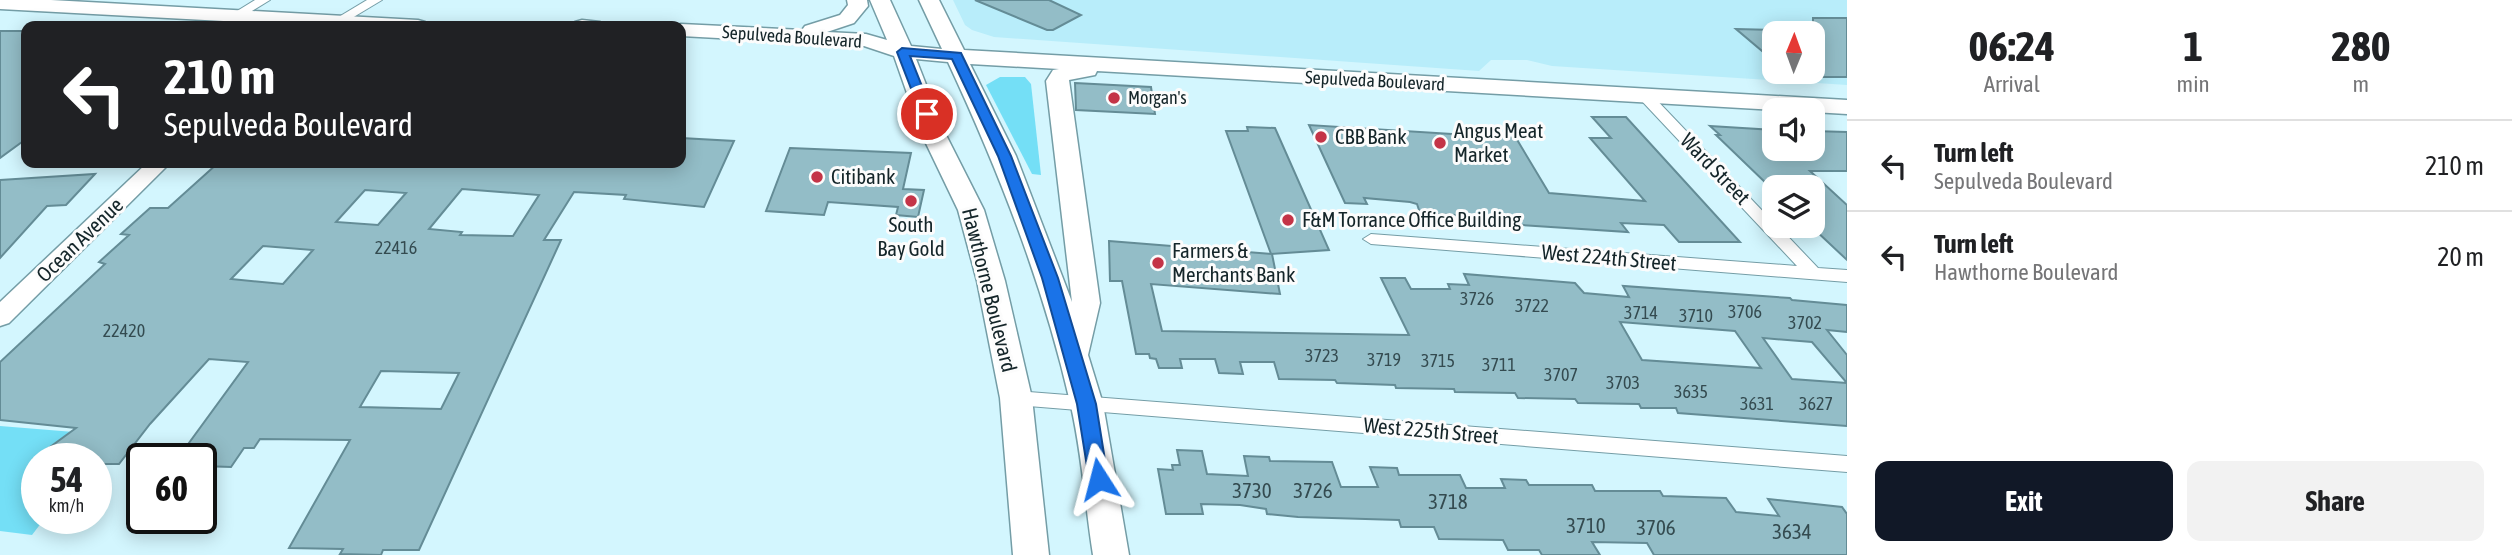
<!DOCTYPE html>
<html lang="en">
<head>
<meta charset="utf-8">
<style>
  :root { --surface:#fff; --page:#f2f2f2; --text:#202124; --muted:#757577; --line:#e0e0e0; --accent:#111827 }
  body { margin:0; font-family:"Asap Condensed",sans-serif; background:var(--page); color:var(--text); height:100vh; display:flex; flex-direction:column; font-size:26px; white-space:nowrap }
  * { box-sizing:border-box; margin:0 }
  p { font-size:23px; color:var(--muted) }
  .icon { flex:none; width:38px; height:38px; fill:none; stroke:currentColor; stroke-width:2; stroke-linecap:round; stroke-linejoin:round }
  .map { position:relative; flex:1; overflow:hidden }
  .details { display:flex; flex-direction:column; background:var(--surface); width:665px }
  .details>* { flex:none }
  .banner { position:absolute; left:21px; top:21px; width:665px; height:147px; border-radius:14px; box-shadow:0 4px 18px #0003; background:#202124; color:#fff; overflow:hidden }
  .needle { width:46px; rotate:1deg }
  .tools { position:absolute; left:1762px; top:21px; display:grid; gap:14px }
  .tools a { display:grid; place-items:center; width:63px; height:63px; border-radius:14px; background:var(--surface); box-shadow:0 4px 18px #0003; font-size:35px }
  .speed { position:absolute; left:21px; top:443px; display:flex; gap:14px; font-size:35px; font-weight:700; text-align:center }
  .speed>* { display:grid; place-content:center; width:91px; height:91px; border-radius:50%; background:var(--surface); box-shadow:0 4px 18px #0003; line-height:1 }
  .speed small { font-size:18px; font-weight:400 }
  .speed .limit { border:4px solid #111; border-radius:10px; background:#fff; color:#111 }
  .pin { position:absolute; display:grid; place-items:center; width:60px; height:60px; color:#fff; margin:-30px; border:4px solid #fff; border-radius:50%; box-shadow:0 2px 7px #0007 }
  .me { position:absolute; width:77px; margin:-38px; rotate:351deg; stroke-linejoin:round; filter:drop-shadow(0 0 5px #0008) }
  .turn { display:flex; align-items:center; gap:24px; height:147px; padding:0 28px; font-size:32px }
  .turn .icon { width:91px; height:91px; stroke-width:2.5 }
  .turn b { display:block; font-size:49px; line-height:60px }
  .eta { display:flex; justify-content:space-evenly; align-items:center; height:119px; text-align:center }
  .eta b { font-size:42px; font-weight:700; line-height:49px }
  .cta { display:flex; gap:14px; margin-top:auto; padding:14px 28px }
  .cta a { flex:1; height:80px; border-radius:14px; background:var(--accent); color:#fff; font-size:28px; font-weight:700; line-height:80px; text-align:center }
  .cta a+a { background:var(--page); color:var(--text) }
  ul { padding:0; list-style:none }
  li { display:flex; align-items:center; gap:21px; height:91px; padding:0 28px; border-top:2px solid var(--line) }
  li div { flex:1 }
  li b { display:block; font-size:26px }
  li em { font-style:normal }
  main { display:flex; flex:1; min-height:0 }
  .map>svg:first-child { display:block }
</style>
</head>
<body>
<main>
<div class="map">
<svg width="1847" height="555" viewBox="0 0 1847 555">
  <rect width="100%" height="100%" fill="#d3f6fe"/>
  <path fill="#b8edfa" fill-rule="evenodd" d="M953 0H1847V85L1552 66 1527 60H1491L1479 71 994 37 972 30 965 25ZM1774 33H1813V72H1774Z"/>
  <g fill="#74dff6">
    <path d="M1000 77H1025L1031 84 1041 175 1032 174 986 85Z"/>
    <path d="M0 426 111 435 92 458H37V518H45L32 535 0 531Z"/>
  </g>
  <g fill="#93bdc7" stroke="#648c96" stroke-width="2" fill-rule="evenodd">
    <path d="M975 0H1049L1081 15 1053 30H1047Z"/>
    <path d="M1813 18H1847V77H1822L1813 70Z"/>
    <path d="M1736 29 1774 30V61Z"/>
    <path d="M0 31H26V139L0 158Z"/>
    <path d="M1075 83 1151 87 1155 114 1076 110Z"/>
    <path d="M1592 117H1626L1740 242H1679L1664 225 1621 223 1628 232 1475 222 1472 216 1420 213 1417 204 1410 202 1364 198 1367 204 1345 203 1309 125 1516 138 1549 193 1645 201 1590 138H1611Z"/>
    <path d="M1710 126 1774 130V149L1813 150V131L1847 132V171H1810L1847 205V260L1813 228V187H1770L1716 135H1720Z"/>
    <path d="M1247 127 1275 128 1329 250 1271 254 1226 131H1248Z"/>
    <path d="M681 138 734 141 704 207 624 199 626 195 574 192 544 240H561L419 550H383L381 555 340 554 343 549 289 548 350 440 260 439 254 448H244L231 467 201 466V458H178L248 362 209 359 150 424 119 464H96V458H35L76 428 0 420V362L105 264 99 262 129 235 121 234 150 208H168L218 163H681ZM462 189 539 195 513 236 460 235 462 232 429 229ZM365 190 406 193 378 225 336 222ZM263 246 313 250 283 284 231 279ZM381 371 459 373 441 409 360 407Z"/>
    <path d="M790 148 911 153 903 189 924 190 918 217 896 215 898 207 828 202 824 215 766 211Z"/>
    <path d="M95 174 66 205 47 206 0 258V180Z"/>
    <path d="M1109 241 1272 254 1280 294 1151 284 1162 331 1409 335 1381 278H1405L1411 289H1450L1448 284 1469 285 1464 274 1575 283 1584 293 1629 297 1623 286 1790 298 1792 300 1847 305V332L1827 330 1847 355V426L1678 413 1676 408H1641L1639 404 1578 403 1575 399 1518 398 1515 393 1455 392 1454 389 1396 388 1395 385 1337 383 1335 380 1279 379 1274 362H1240L1243 374 1219 373 1215 359H1180L1182 368H1159L1156 359 1150 358 1149 354H1136L1122 281H1110ZM1620 322 1735 331 1761 368 1642 360ZM1763 338 1812 342 1847 383 1792 379Z"/>
    <path d="M1177 450 1202 451 1207 474 1248 476 1244 456 1269 457 1270 461 1332 462 1341 487H1378L1370 467 1397 468 1399 475H1460L1466 488H1505L1501 479 1526 480 1529 485H1592L1595 491H1660L1663 496 1726 498 1736 512 1779 516 1768 499 1842 507 1847 514V555H1654L1647 543 1592 542 1600 555H1542L1539 550H1508L1503 540 1439 539 1434 527H1401L1399 520 1298 517 1267 514 1266 509 1240 505 1201 504 1203 514H1166L1158 469 1173 470 1172 465H1180Z"/>
  </g>
  <g fill="none" stroke-linecap="round" stroke-linejoin="round">
    <g stroke="#749da6" stroke-width="2">
      <g id="street">
        <path d="M255 0H270L239 19 235 20 229 16Z"/>
        <path d="M367 0H382L342 24 338 25 332 21Z"/>
        <path d="M1644 91 1649 92 1774 223V226H1778L1818 268 1847 270V282L1371 244 1363 239 1371 234 1797 266 1639 98V92Z"/>
        <path d="M1016 391 1847 456V472L1016 405 1009 403 1006 398 1009 393Z"/>
      </g>
    </g>
    <g stroke="#749da6" stroke-width="3">
      <path id="secondary" d="M147 163H170L9 323 0 326V302Z"/>
    </g>
    <g stroke="#749da6" stroke-width="3">
      <g id="primary">
        <path d="M0 0H51L418 20 425 22 428 26H314L0 9Z"/>
        <path d="M847 0H867L868 6 854 23 827 32 866 34 887 40 870 0H890L911 46 942 49 919 0H939L964 50 1847 100V114L1097 71 1095 75 1069 80 1100 303 1088 355 1103 404 1129 555H1093C1085 505 1082 452 1070 402 1043 284 999 172 948 62L916 59 945 133 984 210 1005 281 1032 398 1049 555H1013L1000 398 977 281 958 210 921 133 894 56 864 46 681 36V26H674L681 24 802 30 805 26 840 15 848 5ZM970 64 1059 69 1053 70 1046 81 1072 302 1016 156Z"/>
        <path d="M582 20 600 22 603 26H572L575 22Z"/>
      </g>
    </g>
    <use href="#street" fill="#fff" fill-rule="evenodd"/>
    <use href="#secondary" fill="#fff" fill-rule="evenodd"/>
    <use href="#primary" fill="#fff" fill-rule="evenodd"/>
  </g>
  <path fill="#1a73e8" stroke="#114b97" stroke-width="2" d="M902 48 961 53 1011 156 1058 278 1096 404 1108 479 1106 485 1099 487 1092 485 1089 479 1077 404 1042 278 998 156 952 59 910 56 933 114 931 117H922L897 52Z"/>
  <g fill="#c43447" stroke="#fcfcfc" stroke-width="2.5">
    <circle cx="1114" cy="98" r="7"/>
    <circle cx="1321" cy="137" r="7"/>
    <circle cx="1440" cy="143" r="7"/>
    <circle cx="817" cy="177" r="7"/>
    <circle cx="911" cy="201" r="7"/>
    <circle cx="1288" cy="220" r="7"/>
    <circle cx="1158" cy="263" r="7"/>
  </g>
  <g text-anchor="middle" stroke-width="6" stroke-linejoin="round" paint-order="stroke">
    <g font-size="18" fill="#142529" stroke="#fcfcfc">
      <text transform="translate(792 37) rotate(4)" y="6">Sepulveda Boulevard</text>
      <text transform="translate(1375 81) rotate(3)" y="6">Sepulveda Boulevard</text>
    </g>
    <g font-size="18" fill="#142529" stroke="#fcfcfc" text-anchor="start">
      <text x="1128" y="104">Morgan's</text>
    </g>
    <g font-size="18" fill="#344b50">
      <text x="396" y="254">22416</text>
      <text x="1477" y="305">3726</text>
      <text x="1532" y="312">3722</text>
      <text x="1745" y="318">3706</text>
      <text x="1641" y="319">3714</text>
      <text x="1696" y="322">3710</text>
      <text x="1805" y="329">3702</text>
      <text x="124" y="337">22420</text>
      <text x="1322" y="362">3723</text>
      <text x="1384" y="366">3719</text>
      <text x="1438" y="367">3715</text>
      <text x="1499" y="371">3711</text>
      <text x="1561" y="381">3707</text>
      <text x="1623" y="389">3703</text>
      <text x="1691" y="398">3635</text>
      <text x="1757" y="410">3631</text>
      <text x="1816" y="410">3627</text>
    </g>
    <g font-size="21" fill="#142529" stroke="#fcfcfc" text-anchor="start">
      <text x="1454" y="138">Angus Meat<tspan x="1454" dy="24">Market</tspan></text>
      <text x="1335" y="144">CBB Bank</text>
      <text x="831" y="184">Citibank</text>
      <text x="1302" y="227">F&amp;M Torrance Office Building</text>
      <text x="911" y="232" text-anchor="middle">South<tspan x="911" dy="24">Bay Gold</tspan></text>
      <text x="1172" y="258">Farmers &amp;<tspan x="1172" dy="24">Merchants Bank</tspan></text>
    </g>
    <g font-size="21" fill="#142529" stroke="#fcfcfc">
      <text transform="translate(1715 169) rotate(46)" y="7">Ward Street</text>
      <text transform="translate(80 240) rotate(-44)" y="7">Ocean Avenue</text>
      <text transform="translate(1609 258) rotate(5)" y="7">West 224th Street</text>
      <text transform="translate(989 290) rotate(76)" y="7">Hawthorne Boulevard</text>
      <text transform="translate(1431 431) rotate(5)" y="7">West 225th Street</text>
    </g>
    <g font-size="21" fill="#344b50">
      <text x="1252" y="498">3730</text>
      <text x="1313" y="498">3726</text>
      <text x="1448" y="509">3718</text>
      <text x="1586" y="533">3710</text>
      <text x="1656" y="535">3706</text>
      <text x="1792" y="539">3634</text>
    </g>
  </g>
</svg>
<div class="tools">
<a><svg class="needle" viewBox="-14 -14 28 28"><path d="M0-13l5 13h-10z" fill="#e53935"/><path d="M0 13l5-13h-10z" fill="#757577"/></svg></a>
<a><svg class="icon" aria-label="sound" viewBox="0 0 24 24"><path d="M4 9h4l5-4v14l-5-4H4zM17 9q2 3 0 6"/></svg></a>
<a><svg class="icon" aria-label="layers" viewBox="0 0 24 24"><path d="M12 4l9 5-9 5-9-5zM3 14l9 5 9-5"/></svg></a>
</div>
<div class="speed"><div>54<small>km/h</small></div><div class="limit">60</div></div>
<div class="pin" style="left:927px;top:114px;background:#d93025"><svg class="icon" aria-label="arrive" viewBox="0 0 24 24"><path d="M6 21V4h12l-3 4 3 4H6"/></svg></div>
<svg class="me" style="left:1099px;top:479px" viewBox="-20 -20 40 40"><path d="M0-17L14 15 0 8-14 15z" fill="#1a73e8" stroke="#fff" stroke-width="4"/></svg>
<div class="banner">
<div class="turn"><svg class="icon" aria-label="left" viewBox="0 0 24 24"><path d="M17 20v-9H6M10 6l-5 5 5 5"/></svg><div><b>210 m</b>Sepulveda Boulevard</div></div>
</div>
</div>
<section class="details">
<div class="eta">
<div><b>06:24</b><p>Arrival</p></div>
<div><b>1</b><p>min</p></div>
<div><b>280</b><p>m</p></div>
</div>
<ul>
<li><svg class="icon" aria-label="left" viewBox="0 0 24 24"><path d="M17 20v-9H6M10 6l-5 5 5 5"/></svg><div><b>Turn left</b><p>Sepulveda Boulevard</p></div><em>210 m</em></li>
<li><svg class="icon" aria-label="left" viewBox="0 0 24 24"><path d="M17 20v-9H6M10 6l-5 5 5 5"/></svg><div><b>Turn left</b><p>Hawthorne Boulevard</p></div><em>20 m</em></li>
</ul>
<div class="cta"><a>Exit</a><a>Share</a></div>
</section>
</main>
</body>
</html>
